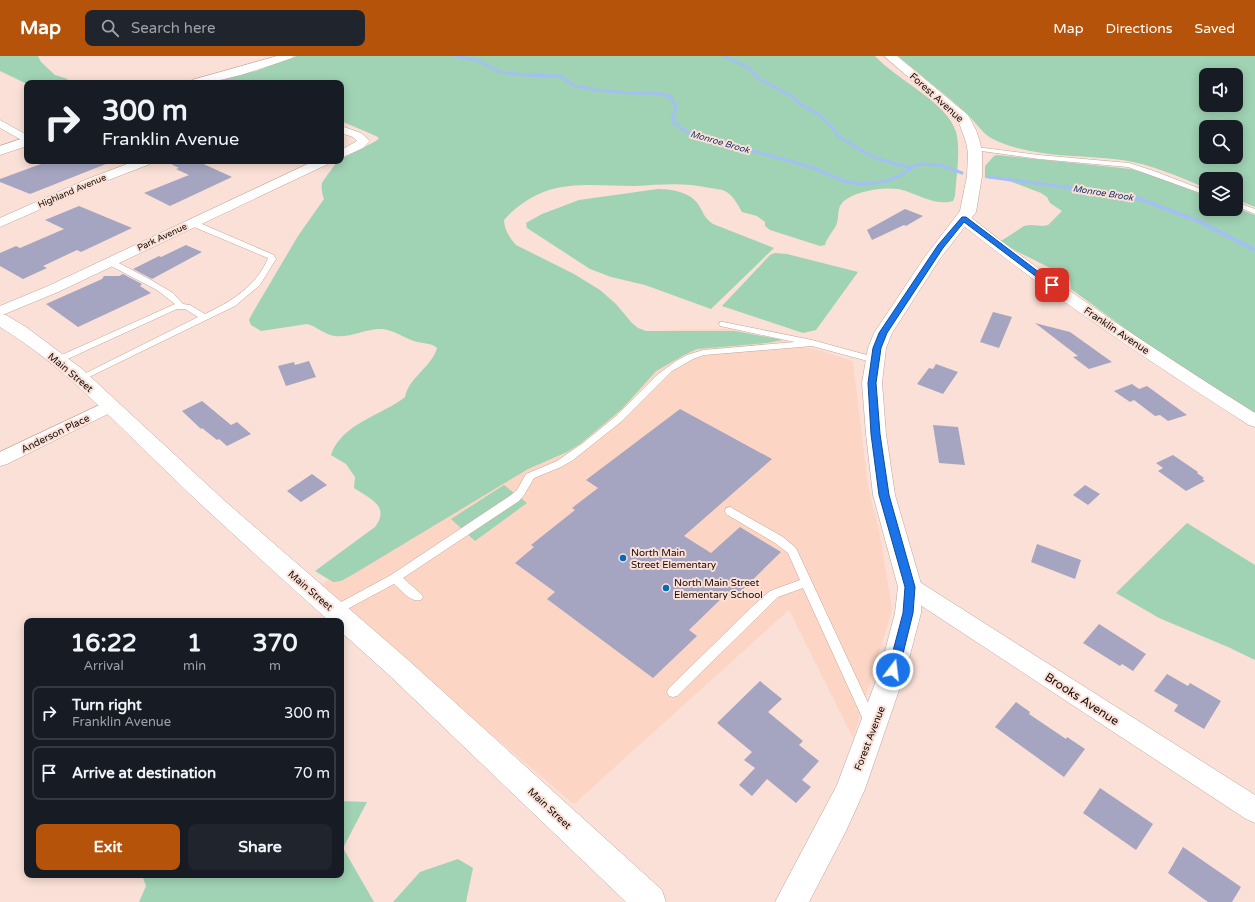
<!DOCTYPE html>
<html lang="en">
<head>
<meta charset="utf-8">
<style>
  :root { --surface:#171b24; --page:#20242c; --text:#f1f3f6; --muted:#9ea1a6; --line:#363941; --accent:#b45309 }
  body { margin:0; font-family:"Varela Round",sans-serif; background:var(--page); color:var(--text); height:100vh; display:flex; flex-direction:column; font-size:15px; white-space:nowrap }
  * { box-sizing:border-box; margin:0 }
  p { font-size:13px; color:var(--muted) }
  .icon { flex:none; width:22px; height:22px; fill:none; stroke:currentColor; stroke-width:2; stroke-linecap:round; stroke-linejoin:round }
  .map { position:relative; flex:1; overflow:hidden }
  .panel { position:absolute; left:24px; top:562px; width:320px; height:260px; display:flex; flex-direction:column; background:var(--surface); border-radius:8px; box-shadow:0 2px 10px #0003 }
  .panel>* { flex:none }
  .hud { position:absolute; left:24px; top:24px; width:320px; height:84px; border-radius:8px; box-shadow:0 2px 10px #0003; background:#171b24; color:var(--text); overflow:hidden }
  .buttons { position:absolute; left:1199px; top:12px; display:grid; gap:8px }
  .buttons a { display:grid; place-items:center; width:44px; height:44px; border-radius:8px; background:var(--surface); box-shadow:0 2px 10px #0003; font-size:20px }
  .pin { position:absolute; display:grid; place-items:center; width:34px; height:34px; color:#fff; margin:-17px; border-radius:8px; box-shadow:0 2px 6px #0006 }
  .me { position:absolute; width:44px; margin:-22px; rotate:15deg; stroke-linejoin:round; filter:drop-shadow(0 0 3px #0008) }
  .turn { display:flex; align-items:center; gap:14px; height:84px; padding:0 12px; font-size:18px }
  .turn .icon { width:52px; height:52px; stroke-width:2.5 }
  .turn b { display:block; font-size:28px; line-height:34px }
  .eta { display:flex; justify-content:space-evenly; align-items:center; height:68px; text-align:center }
  .eta b { font-size:24px; font-weight:700; line-height:28px }
  .action { display:flex; gap:8px; margin-top:auto; padding:8px 12px }
  .action a { flex:1; height:46px; border-radius:8px; background:var(--accent); color:#fff; font-size:16px; font-weight:700; line-height:46px; text-align:center }
  .action a+a { background:var(--page); color:var(--text) }
  ul { padding:0; list-style:none }
  li { display:flex; align-items:center; gap:12px; height:54px; margin:0 8px 6px; padding:0 4px; border:2px solid var(--line); border-radius:8px }
  li div { flex:1 }
  li b { display:block; font-size:15px }
  li em { font-style:normal }
  header { display:flex; align-items:center; gap:24px; box-sizing:border-box; height:56px; padding:0 20px; background:var(--accent); color:#fff }
  header strong { font-size:19px }
  nav { display:flex; gap:22px; margin-inline-start:auto; font-size:14px }
  .search { width:280px; height:36px; background:var(--page); display:flex; align-items:center; gap:10px; box-sizing:border-box; padding:0 14px; border-radius:8px; color:var(--muted); font-size:15px }
  .map>svg:first-child { display:block }
</style>
</head>
<body>
<header>
<strong>Map</strong>
<div class="search"><svg class="icon" aria-label="search" viewBox="0 0 24 24"><circle cx="10" cy="10" r="6"/><path d="M15 15l6 6"/></svg>Search here</div>
<nav><a>Map</a><a>Directions</a><a>Saved</a></nav>
</header>
<div class="map">
<svg width="1255" height="846" viewBox="0 0 1255 846">
  <rect width="100%" height="100%" fill="#fae0d6"/>
  <path fill="#fcd5c5" d="M732 273 822 295 853 305 868 431 879 474 892 552 890 561 853 682 789 554 574 748 317 531 587 362 666 274Z"/>
  <g fill="#a0d2b4" fill-rule="evenodd">
    <path d="M0 0H38L41 6 55 19 68 23 63 27H27V28L0 15Z"/>
    <path d="M297 0H875C897 24 948 47 956 76 961 92 956 123 955 140L953 145C938 150 920 140 906 135 891 129 854 134 842 147 837 153 839 160 837 167 834 175 827 181 825 189L820 190 770 174 765 170V166L757 160 742 156C737 148 734 140 725 135 721 133 715 133 710 132 682 126 662 129 634 130 607 130 575 126 549 134 533 139 515 151 504 164 504 173 510 183 516 189L574 218 600 234 616 248 632 267 638 272 646 275H735L783 284 766 287 697 293 684 299 656 315 622 353 580 388 567 396 528 413 352 519 341 525 333 526 315 515 375 471C391 450 369 442 354 432L355 421 346 408 331 399C342 367 381 360 405 341 409 321 432 311 437 292 430 286 423 288 414 285 405 282 393 274 383 273 366 272 351 282 335 280 325 279 316 270 307 268L261 275 251 269 249 264 252 258 298 180 324 143C322 138 321 131 322 127 323 125 336 107 338 105H341V103L376 85 379 82 376 80 341 65V27H211L256 15Z"/>
    <path d="M898 0H1255V151L1236 143V123H1206V132C1179 121 1151 108 1122 104 1078 98 1032 103 991 82 982 77 974 64 966 57 944 37 920 19 898 0ZM1206 19H1236V49H1206ZM1206 71H1236V101H1206Z"/>
    <path d="M997 99 1131 113 1158 121 1206 140V153H1236V152L1255 159V358L1152 292 1071 233 1070 225C1049 208 1022 201 1001 185L1024 170 1030 169 1043 170 1048 169 1062 155 1050 147 1047 141 1041 137 1007 124 985 122V110L994 100Z"/>
    <path d="M658 133C671 133 690 136 698 148 704 157 704 162 713 168L774 192 711 253 645 229 611 221 590 213 527 172 526 167 542 158 579 144Z"/>
    <path d="M775 197 787 198 858 216 816 274 803 277 722 250 770 199Z"/>
    <path d="M504 429 527 447 475 485 451 463Z"/>
    <path d="M1187 467 1255 509V604L1228 591 1159 562 1116 537Z"/>
    <path d="M341 745 367 746 343 792 374 846H139L146 830 142 819H341Z"/>
    <path d="M458 803 473 812 466 846H393L420 816Z"/>
  </g>
  <g fill="none" stroke-linecap="round" stroke-linejoin="round">
    <g stroke="#a4bff3" stroke-width="3">
      <path d="M455 0 477 4 500 16 524 19 560 20 575 30 596 34 631 37H655L670 40 676 51 673 61 674 67 688 77 811 111 844 125 859 128 874 127 887 125 901 119 914 110 922 108 940 109 962 117"/>
      <path d="M724 0 749 12 759 23 793 41 800 48 818 58 832 71 838 80 864 96 878 103 912 112"/>
      <path d="M989 121 1109 137"/>
    </g>
    <path stroke="#a4bff3" stroke-width="4" d="M1101 136 1132 140 1198 165 1255 194"/>
  </g>
  <g fill="#a6a5c1">
    <path d="M49 105H110L111 106 30 138 0 126V123Z"/>
    <path d="M165 105H197L232 121 170 150 144 137 189 119 176 113 179 112Z"/>
    <path d="M79 150 132 172 81 196 77 194 43 210 47 212 23 223 0 210V197L16 190 20 192 64 173 45 164Z"/>
    <path d="M905 153 923 160 906 170 904 169 872 184 867 174Z"/>
    <path d="M186 189 202 196 152 223 133 213 159 200 161 201Z"/>
    <path d="M123 218 142 228 140 230 151 237 78 271 46 248 102 223 104 220H119Z"/>
    <path d="M993 256 1012 261 999 292 980 286Z"/>
    <path d="M1035 267 1070 276 1112 306 1089 313 1073 301 1078 300Z"/>
    <path d="M309 305 316 321 286 330 278 310 294 306 295 309Z"/>
    <path d="M936 308 958 316 943 338 917 328 929 312 933 313Z"/>
    <path d="M1132 328 1139 333 1147 330 1187 359 1168 365 1160 359 1155 360 1134 344 1130 346 1114 335Z"/>
    <path d="M202 345 231 369 237 366 251 378 227 390 219 383 217 384 202 372 201 373 182 355Z"/>
    <path d="M680 353 772 403 684 480 711 497 740 471 781 496 733 543 726 538 689 574 697 580 653 622 547 543 555 536 515 507 534 491 531 489 575 454 572 452 598 432 586 424Z"/>
    <path d="M933 369 958 371 965 409 939 407Z"/>
    <path d="M1173 399 1198 416 1197 417 1204 422 1202 423 1205 425 1186 435 1158 415 1163 412 1156 407Z"/>
    <path d="M312 418 327 429 301 446 287 435Z"/>
    <path d="M1085 429 1100 438 1088 449 1073 439Z"/>
    <path d="M1037 488 1081 504 1075 523 1031 506Z"/>
    <path d="M1099 568 1146 598 1133 615 1122 608 1120 610 1083 587Z"/>
    <path d="M1167 618 1188 630 1190 627 1221 645 1204 673 1174 655 1178 649 1154 635Z"/>
    <path d="M760 625 782 643 768 656 803 685 799 689 819 705 802 724 811 731 796 747 767 723 752 740 739 729 755 712 744 704 752 696 717 667Z"/>
    <path d="M1016 646 1030 656 1029 658 1066 683 1067 681 1085 693 1064 721 995 671Z"/>
    <path d="M1100 732 1153 768 1136 794 1083 757Z"/>
    <path d="M1183 791 1241 831 1232 846H1208L1168 817Z"/>
  </g>
  <g fill="none" stroke-linecap="round" stroke-linejoin="round">
    <g stroke="#c3a598" stroke-width="1">
      <g id="lane">
        <path d="M976 91 1039 99 1129 107 1154 115 1206 135V139L1128 111 1039 103 974 94 973 93Z"/>
        <path d="M1236 146 1255 153V158L1236 150Z"/>
        <path d="M189 165H195L274 199 276 203 260 229 235 250 83 324 80 325 76 322 198 261 185 253H177L61 306H55L54 304 55 302 175 248 157 234 107 208V204H113L151 224 173 237 183 248 190 249 205 258C230 246 257 230 268 202L189 169Z"/>
        <path d="M720 266H723L812 284 878 302 879 304 875 307 812 290 704 299 693 303 672 315 622 365 573 404 561 411 534 422 524 439 519 445 403 522 421 538 423 541 421 544C411 547 401 534 394 528L338 558 334 560 330 558 328 555 330 552 391 519 511 439 517 434 526 418 557 405 583 387 616 360 657 319 676 305 687 299 703 294 795 286 720 270 719 268Z"/>
        <path d="M730 451 783 481 796 492 877 666 876 670 871 672 866 670 803 532 778 541 677 640 673 641 669 640 667 636 669 632 755 548 770 535 800 524 788 497 775 487 726 458 725 455 726 452Z"/>
      </g>
    </g>
    <g stroke="#c3a598" stroke-width="1">
      <g id="street">
        <path d="M0 64 27 79V87L0 72Z"/>
        <path d="M341 70 361 77 370 85 363 92 341 102V94L357 85 353 81 341 77Z"/>
        <path d="M135 105H152L150 108 93 130 0 171V162L85 124Z"/>
        <path d="M314 105H330L328 108 58 236 0 260V250L48 230Z"/>
        <path d="M964 159 969 160C1060 232 1157 295 1255 357V371L1249 369C1149 305 1051 240 959 166L957 163 959 160Z"/>
        <path d="M110 344 116 346 119 350 116 354 7 408 0 410V396Z"/>
        <path d="M910 523 918 525 1255 739V767L1246 763 902 537 899 531 902 525Z"/>
      </g>
    </g>
    <g stroke="#c3a598" stroke-width="1">
      <g id="secondary">
        <path d="M277 0H294L292 2C259 13 225 27 190 27L192 24Z"/>
        <path d="M884 0H897L968 59 976 74 980 86 982 97V120L976 156 939 204 892 277 886 292 882 327 886 378 895 439 922 531 921 557 906 614 865 733 846 775 809 846H775L837 729 880 614 895 557 898 531 873 439 866 378 862 327 868 292 874 277 924 202 960 155 967 120 968 97 966 86 958 64Z"/>
        <path d="M27 81V90L0 99V90Z"/>
        <path d="M0 258 6 259 26 271 82 313 226 446 407 603 662 834 666 846H626L389 619 341 576V565H329C273 514 216 464 162 411 111 362 61 308 0 271Z"/>
      </g>
    </g>
    <use href="#lane" fill="#fff" fill-rule="evenodd"/>
    <use href="#street" fill="#fff" fill-rule="evenodd"/>
    <use href="#secondary" fill="#fff" fill-rule="evenodd"/>
  </g>
  <path fill="#1a73e8" stroke="#114b97" d="M962 161H966L1056 229 1055 231H1050L964 166 943 192 887 277 881 292 876 327 880 378 889 439 915 531 913 557 899 614 897 618 893 619 889 618 888 614 903 557 905 531 879 439 871 378 868 327 873 292 879 277 938 189Z"/>
  <g fill="#006cb8" stroke="#fae0d6" stroke-width="1.5">
    <circle cx="623" cy="502" r="4"/>
    <circle cx="666" cy="532" r="4"/>
  </g>
  <g text-anchor="middle" stroke-width="4" stroke-linejoin="round" paint-order="stroke">
    <g font-size="9" font-style="italic" fill="#15316c" stroke="#fae0d6">
      <text transform="translate(720 86) rotate(16)" y="3">Monroe Brook</text>
      <text transform="translate(1103 137) rotate(9)" y="3">Monroe Brook</text>
    </g>
    <g font-size="9" fill="#170c08" stroke="#fae0d6">
      <text transform="translate(72 135) rotate(-23)" y="3">Highland Avenue</text>
      <text transform="translate(162 181) rotate(-25)" y="3">Park Avenue</text>
    </g>
    <g font-size="10" fill="#170c08" stroke="#fae0d6">
      <text transform="translate(937 41) rotate(42)" y="4">Forest Avenue</text>
      <text transform="translate(1117 274) rotate(34)" y="4">Franklin Avenue</text>
      <text transform="translate(71 316) rotate(40)" y="4">Main Street</text>
      <text transform="translate(55 377) rotate(-26)" y="4">Anderson Place</text>
      <text transform="translate(311 534) rotate(41)" y="4">Main Street</text>
      <text transform="translate(869 682) rotate(-69)" y="4">Forest Avenue</text>
      <text transform="translate(550 752) rotate(43)" y="4">Main Street</text>
    </g>
    <g font-size="10" fill="#170c08" stroke="#fae0d6" text-anchor="start">
      <text x="631" y="500">North Main<tspan x="631" dy="12">Street Elementary</tspan></text>
      <text x="674" y="530">North Main Street<tspan x="674" dy="12">Elementary School</tspan></text>
    </g>
    <g font-size="12" fill="#170c08" stroke="#fae0d6">
      <text transform="translate(1082 643) rotate(33)" y="4">Brooks Avenue</text>
    </g>
  </g>
</svg>
<div class="buttons">
<a><svg class="icon" aria-label="sound" viewBox="0 0 24 24"><path d="M4 9h4l5-4v14l-5-4H4zM17 9q2 3 0 6"/></svg></a>
<a><svg class="icon" aria-label="search" viewBox="0 0 24 24"><circle cx="10" cy="10" r="6"/><path d="M15 15l6 6"/></svg></a>
<a><svg class="icon" aria-label="layers" viewBox="0 0 24 24"><path d="M12 4l9 5-9 5-9-5zM3 14l9 5 9-5"/></svg></a>
</div>
<div class="pin" style="left:1052px;top:229px;background:#d93025"><svg class="icon" aria-label="arrive" viewBox="0 0 24 24"><path d="M6 21V4h12l-3 4 3 4H6"/></svg></div>
<svg class="me" style="left:893px;top:614px" viewBox="-20 -20 40 40"><circle r="17" fill="#1a73e8" stroke="#fff" stroke-width="3"/><path d="M0-11L8 9 0 5-8 9z" fill="#fff"/></svg>
<div class="hud">
<div class="turn"><svg class="icon" aria-label="right" viewBox="0 0 24 24"><path d="M7 20v-9h11M14 6l5 5-5 5"/></svg><div><b>300 m</b>Franklin Avenue</div></div>
</div>
<section class="panel">
<div class="eta">
<div><b>16:22</b><p>Arrival</p></div>
<div><b>1</b><p>min</p></div>
<div><b>370</b><p>m</p></div>
</div>
<ul>
<li><svg class="icon" aria-label="right" viewBox="0 0 24 24"><path d="M7 20v-9h11M14 6l5 5-5 5"/></svg><div><b>Turn right</b><p>Franklin Avenue</p></div><em>300 m</em></li>
<li><svg class="icon" aria-label="arrive" viewBox="0 0 24 24"><path d="M6 21V4h12l-3 4 3 4H6"/></svg><div><b>Arrive at destination</b></div><em>70 m</em></li>
</ul>
<div class="action"><a>Exit</a><a>Share</a></div>
</section>
</div>
</body>
</html>
